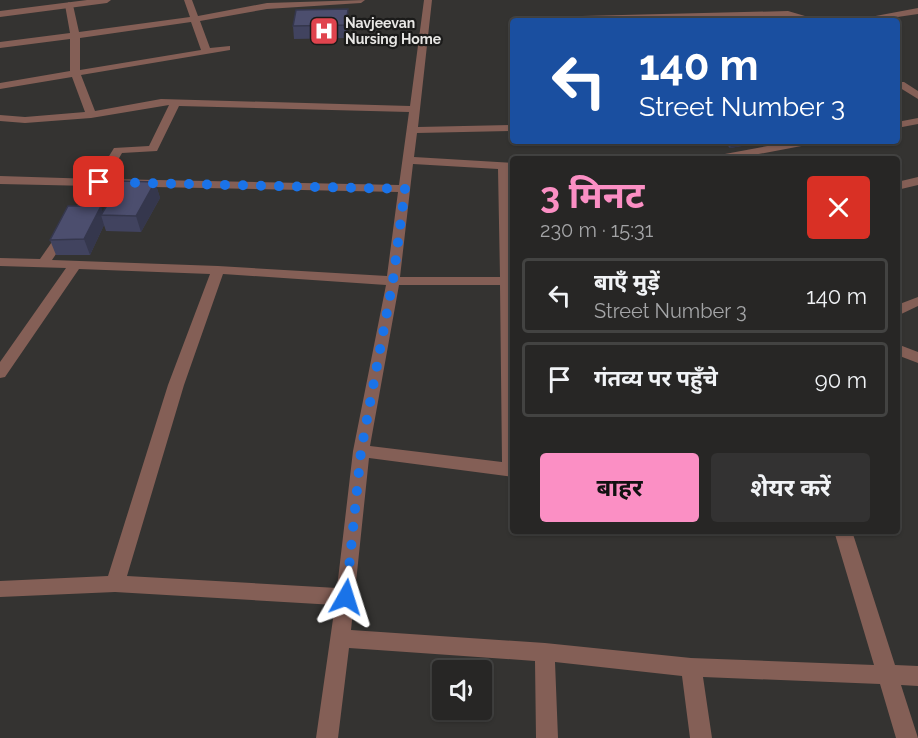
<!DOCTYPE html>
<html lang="hi">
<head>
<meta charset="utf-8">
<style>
  :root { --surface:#272625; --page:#333232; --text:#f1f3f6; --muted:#a4a5a7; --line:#434342; --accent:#fb8fc4 }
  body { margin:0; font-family:Raleway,"Noto Sans Devanagari",sans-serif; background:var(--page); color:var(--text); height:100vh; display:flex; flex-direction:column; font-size:22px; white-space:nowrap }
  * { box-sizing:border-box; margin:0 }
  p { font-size:20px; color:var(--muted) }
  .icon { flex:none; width:33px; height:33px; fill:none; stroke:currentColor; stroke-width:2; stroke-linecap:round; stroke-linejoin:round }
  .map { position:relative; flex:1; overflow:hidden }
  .side { position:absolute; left:510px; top:156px; width:390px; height:378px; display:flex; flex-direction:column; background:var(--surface); border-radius:6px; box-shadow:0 2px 4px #0004,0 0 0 2px var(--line) }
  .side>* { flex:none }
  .guide { position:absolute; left:510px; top:18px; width:390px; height:126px; border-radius:6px; box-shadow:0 2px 4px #0004,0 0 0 2px var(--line); background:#1a4fa0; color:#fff; overflow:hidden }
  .fabs { position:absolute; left:432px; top:660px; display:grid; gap:12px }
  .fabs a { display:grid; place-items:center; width:60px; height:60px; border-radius:6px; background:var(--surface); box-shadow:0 2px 4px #0004,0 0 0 2px var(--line); font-size:30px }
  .pin { position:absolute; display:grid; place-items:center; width:51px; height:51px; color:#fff; margin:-26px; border-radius:12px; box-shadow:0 3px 9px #0006 }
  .me { position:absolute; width:66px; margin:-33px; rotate:6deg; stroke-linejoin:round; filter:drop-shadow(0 0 4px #0008) }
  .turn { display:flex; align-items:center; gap:21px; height:126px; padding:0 30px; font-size:27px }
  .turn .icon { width:78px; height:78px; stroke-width:2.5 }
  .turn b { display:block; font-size:42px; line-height:51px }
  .round { display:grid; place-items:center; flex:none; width:63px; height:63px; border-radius:6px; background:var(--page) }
  .head { display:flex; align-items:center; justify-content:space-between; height:102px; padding:0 30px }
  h1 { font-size:36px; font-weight:700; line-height:45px; color:var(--accent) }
  .primary-button { display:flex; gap:12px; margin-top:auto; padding:12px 30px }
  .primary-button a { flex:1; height:69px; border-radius:6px; background:var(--accent); color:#111; font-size:24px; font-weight:700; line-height:69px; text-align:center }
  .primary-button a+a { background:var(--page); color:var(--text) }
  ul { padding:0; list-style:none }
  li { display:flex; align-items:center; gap:18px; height:75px; margin:0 12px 9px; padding:0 18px; border:3px solid var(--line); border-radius:6px }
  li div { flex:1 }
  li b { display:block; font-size:22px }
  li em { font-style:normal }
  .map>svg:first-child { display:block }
</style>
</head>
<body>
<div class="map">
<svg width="918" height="738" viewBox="0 0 918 738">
  <rect width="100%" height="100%" fill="#343331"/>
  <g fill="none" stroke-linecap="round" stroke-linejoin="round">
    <g fill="#845f56" fill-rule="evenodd">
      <path d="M184 0H192L198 16 267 3 365 0 361 3 267 9 200 21 210 48 230 46V50L81 75 95 111 161 99 410 106 424 0H432L418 127 513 125V131L417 133 414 157 513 163V169H510L513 277V477L369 458 351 630 545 643 691 658 874 665 834 531H852L895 665 918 666V686L901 685 918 738H896L880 684 703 677 712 738H690L682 676 555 662 558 738H536L535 661 349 648 338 738H316L335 605 115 592 0 597V581L108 576 168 385 210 274 79 269 5 377 0 378V362L66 268 0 266V258L40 259 91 186 0 184V176L95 179 114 148 149 146 169 105 91 118 25 123 0 121V115L25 117 85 112 72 77 0 89V83L70 71V39L0 48V42L70 33 65 5 69 2 73 5 79 32 190 17ZM191 22 201 50 80 70V38ZM179 106 409 112 399 185 107 179 122 153 157 151ZM413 164 498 169 500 277H400ZM102 186 398 192 387 276 218 266 52 260ZM223 274 386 285 353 451 337 588 127 576 184 385ZM399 285H500L502 462 370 446Z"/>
      <path d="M918 8V14L870 21H849Z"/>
      <path d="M788 11 822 21H807L788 17 609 21 537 20 541 17Z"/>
      <path d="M897 82H904L918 91V99L897 86Z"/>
      <path d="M918 118V124L897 128V122Z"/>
      <path d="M794 141H818L812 144 732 159H708L714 156Z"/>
      <path d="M918 177V185L897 190V182Z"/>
      <path d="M918 297V306L897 316V305Z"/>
      <path d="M897 344 918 352V363L897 355Z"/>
    </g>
    <path fill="#845f56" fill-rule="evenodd" d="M87 0H111L107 3 0 17V11Z"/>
  </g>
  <g fill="#41435f">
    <path d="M349 22 347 38 294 39 293 26Z"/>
    <path d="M723 141H765V142L730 148Z"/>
    <path d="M155 182 160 198 141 232 106 231 104 225 90 255H56L50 240 103 212Z"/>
  </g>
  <g fill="#35374d">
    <path d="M348 9 349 22 347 38 346 25Z"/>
    <path d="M732 141H765V142L730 148Z"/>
    <path d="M155 182 160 198 141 232 136 216Z"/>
    <path d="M101 206 104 215H101L104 225 90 255 84 239Z"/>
  </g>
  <g fill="#4c4e6e" stroke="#35374d" stroke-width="1.5">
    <path d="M348 9 346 25 293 26 296 10Z"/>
    <path d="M122 181 155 182 136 216 101 215Z"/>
    <path d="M68 206H101L84 239 50 240Z"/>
  </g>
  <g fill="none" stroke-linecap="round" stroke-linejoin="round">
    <path stroke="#1a73e8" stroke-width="10" stroke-dasharray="0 18" d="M99 182 405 189 393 280 361 451 346 597"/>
  </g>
  <defs>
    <g id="hospital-square" transform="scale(1.5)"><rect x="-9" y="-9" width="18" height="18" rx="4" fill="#e0444e" stroke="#1b1b1a"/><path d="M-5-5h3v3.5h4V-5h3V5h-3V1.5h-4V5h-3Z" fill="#fff"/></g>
  </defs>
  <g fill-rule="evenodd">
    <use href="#hospital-square" x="324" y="31"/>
  </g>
  <g text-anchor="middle" stroke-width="4.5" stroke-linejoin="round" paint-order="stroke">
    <g font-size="14" font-weight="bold" fill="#e8e7e5" stroke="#1b1b1a" text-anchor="start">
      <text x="345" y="28">Navjeevan<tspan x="345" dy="16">Nursing Home</tspan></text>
    </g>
  </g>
</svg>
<div class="fabs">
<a><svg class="icon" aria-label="sound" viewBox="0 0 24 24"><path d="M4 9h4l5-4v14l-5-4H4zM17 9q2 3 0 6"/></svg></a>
</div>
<div class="pin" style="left:99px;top:182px;background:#d93025"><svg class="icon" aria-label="arrive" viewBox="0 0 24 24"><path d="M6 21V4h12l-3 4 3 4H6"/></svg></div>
<svg class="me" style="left:346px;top:597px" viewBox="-20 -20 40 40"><path d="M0-17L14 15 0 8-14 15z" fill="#1a73e8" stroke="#fff" stroke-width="4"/></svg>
<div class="guide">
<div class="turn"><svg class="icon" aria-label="left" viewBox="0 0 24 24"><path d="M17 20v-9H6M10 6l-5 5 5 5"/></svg><div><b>140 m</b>Street Number 3</div></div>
</div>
<section class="side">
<div class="head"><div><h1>3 मिनट</h1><p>230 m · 15:31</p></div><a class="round" style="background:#d93025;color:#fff"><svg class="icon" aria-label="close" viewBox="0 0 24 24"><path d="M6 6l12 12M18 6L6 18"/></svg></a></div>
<ul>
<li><svg class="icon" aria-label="left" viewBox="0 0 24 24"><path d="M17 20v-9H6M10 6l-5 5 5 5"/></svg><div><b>बाएँ मुड़ें</b><p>Street Number 3</p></div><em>140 m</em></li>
<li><svg class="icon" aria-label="arrive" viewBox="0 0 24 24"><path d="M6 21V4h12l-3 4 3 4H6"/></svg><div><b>गंतव्य पर पहुँचे</b></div><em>90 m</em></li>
</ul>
<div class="primary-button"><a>बाहर</a><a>शेयर करें</a></div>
</section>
</div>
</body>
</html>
